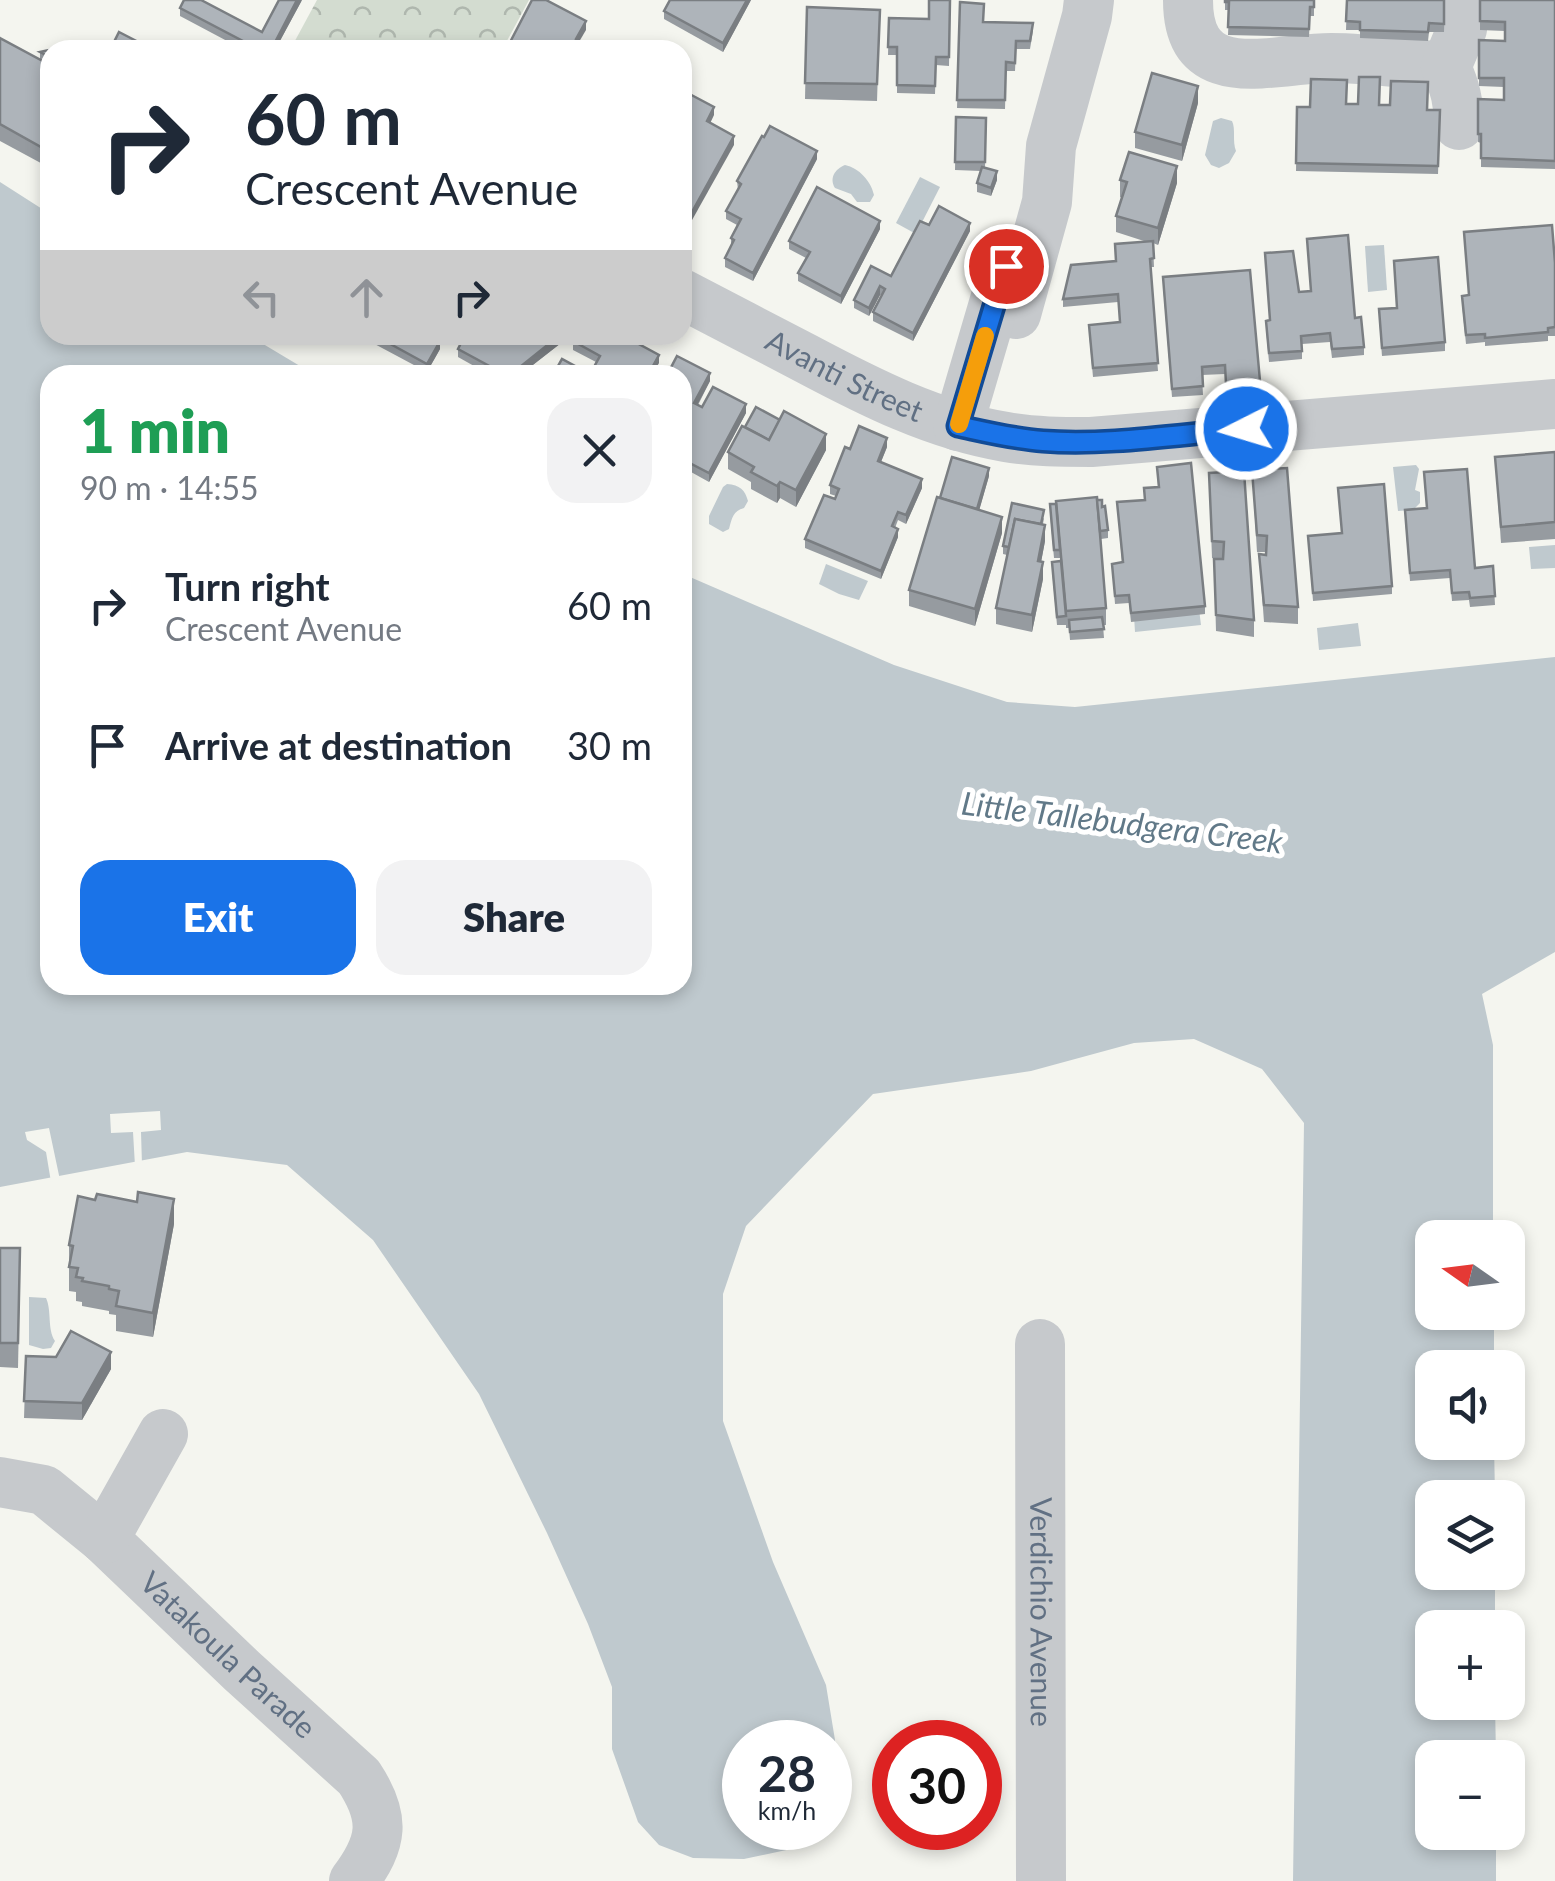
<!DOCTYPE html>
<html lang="en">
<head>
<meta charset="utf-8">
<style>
  :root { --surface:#fff; --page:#f2f2f3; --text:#1f2937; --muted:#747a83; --accent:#1a73e8 }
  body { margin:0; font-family:Lato,sans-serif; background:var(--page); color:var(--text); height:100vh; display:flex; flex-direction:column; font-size:38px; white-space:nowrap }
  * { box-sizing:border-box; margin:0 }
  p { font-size:32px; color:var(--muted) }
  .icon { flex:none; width:55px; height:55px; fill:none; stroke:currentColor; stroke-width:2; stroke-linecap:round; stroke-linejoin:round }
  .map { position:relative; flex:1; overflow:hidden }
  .details { position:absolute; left:40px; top:365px; width:652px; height:630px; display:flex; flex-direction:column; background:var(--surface); border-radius:30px; box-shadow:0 5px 15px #0003 }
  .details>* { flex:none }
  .guide { position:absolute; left:40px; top:40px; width:652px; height:305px; border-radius:30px; box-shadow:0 5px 15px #0003; background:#fff; color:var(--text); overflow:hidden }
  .needle { width:65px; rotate:284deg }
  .controls { position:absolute; left:1415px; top:1220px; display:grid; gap:20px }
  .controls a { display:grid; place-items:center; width:110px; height:110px; border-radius:20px; background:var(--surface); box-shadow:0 5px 15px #0003; font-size:50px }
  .speed { position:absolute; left:722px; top:1720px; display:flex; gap:20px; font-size:50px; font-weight:700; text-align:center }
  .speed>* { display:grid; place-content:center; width:130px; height:130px; border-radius:50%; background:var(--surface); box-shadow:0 5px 15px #0003; line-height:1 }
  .speed small { font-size:25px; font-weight:400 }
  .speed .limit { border:15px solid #d22; background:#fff; color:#111 }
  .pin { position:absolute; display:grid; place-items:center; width:85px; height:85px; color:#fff; margin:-42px; border:5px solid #fff; border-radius:50%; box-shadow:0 2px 10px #0007 }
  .me { position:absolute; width:110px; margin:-55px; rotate:265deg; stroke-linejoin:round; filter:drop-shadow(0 0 8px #0008) }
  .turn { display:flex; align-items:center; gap:35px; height:210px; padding:0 40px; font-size:45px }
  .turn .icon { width:130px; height:130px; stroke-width:2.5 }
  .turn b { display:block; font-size:70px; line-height:85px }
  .lanes { display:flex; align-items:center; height:95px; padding:0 40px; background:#0003; justify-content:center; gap:50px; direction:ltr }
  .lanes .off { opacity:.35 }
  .round { display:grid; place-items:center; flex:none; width:105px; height:105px; border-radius:30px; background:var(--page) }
  .overview { display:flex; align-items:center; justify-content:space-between; height:170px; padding:0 40px }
  h1 { font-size:60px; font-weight:800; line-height:75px; color:#1e9e55 }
  .primary-button { display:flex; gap:20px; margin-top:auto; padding:20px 40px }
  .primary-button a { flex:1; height:115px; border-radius:30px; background:var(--accent); color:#fff; font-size:40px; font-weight:800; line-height:115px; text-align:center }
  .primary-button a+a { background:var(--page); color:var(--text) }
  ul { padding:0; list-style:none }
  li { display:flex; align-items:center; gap:30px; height:140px; padding:0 40px }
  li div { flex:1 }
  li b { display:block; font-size:38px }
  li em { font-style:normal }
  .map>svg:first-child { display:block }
</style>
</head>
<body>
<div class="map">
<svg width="1555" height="1881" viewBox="0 0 1555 1881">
  <defs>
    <pattern id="park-crowns" width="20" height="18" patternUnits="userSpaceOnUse" patternTransform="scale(2.5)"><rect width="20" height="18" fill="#d3dcd0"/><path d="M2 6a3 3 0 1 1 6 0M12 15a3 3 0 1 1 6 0" fill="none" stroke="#afb7ae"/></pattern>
  </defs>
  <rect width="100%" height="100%" fill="#f4f5ef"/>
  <path fill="url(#park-crowns)" d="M317 0H529L502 50H290Z"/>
  <g fill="#bfc9ce">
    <path d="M1221 118 1232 121C1236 129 1232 141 1236 151L1229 163 1219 168 1211 165 1205 155 1213 121Z"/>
    <path d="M845 165C859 168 871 181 874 195L870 202H857L851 194 835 188C829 178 835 169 845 165Z"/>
    <path d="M920 177 940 187 916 234 896 223Z"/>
    <path d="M0 182 50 214V335H248L315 375H50V985H682L683 574 894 665 1007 702 1075 707 1555 657V952L1482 994 1493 1045V1237L1432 1238V1312L1494 1313V1367L1432 1368V1442L1494 1443 1495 1497 1432 1498V1572L1495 1573V1627L1432 1628V1702L1495 1703 1496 1757 1432 1758V1832L1496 1833V1881H1293L1304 1123 1262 1069 1194 1039 1134 1043 1031 1071 873 1094 746 1226 723 1294V1421L773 1562 826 1685 835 1740 830 1810V1742H745V1828H823L805 1846 744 1859 693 1858 659 1845 638 1822 612 1749V1687L588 1624 547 1533 479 1394 373 1240 287 1165 187 1152 0 1187Z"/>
    <path d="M1384 245 1387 290 1368 292 1365 246Z"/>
    <path d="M1416 465 1419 469 1415 490 1420 492V503L1413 510 1398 511 1393 467Z"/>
    <path d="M727 484C740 485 745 490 748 501L744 508C733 511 732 518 729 529L723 532 709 524V516L723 487Z"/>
    <path d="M1555 545V568L1531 569 1529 547Z"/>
    <path d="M826 564 868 581 859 600 839 594 819 584Z"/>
    <path d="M1199 609 1201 625 1135 632 1134 616Z"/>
    <path d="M1358 623 1361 646 1319 650 1317 628Z"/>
    <path d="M29 1297 46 1298C52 1311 47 1329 55 1341L51 1348 43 1349 29 1345Z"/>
  </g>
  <g fill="#f4f5ef">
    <path d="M160 1111 161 1130 141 1132 142 1165 135 1166 133 1132 111 1133 110 1114Z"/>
    <path d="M49 1128 60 1180 51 1182 46 1152 27 1140 25 1132Z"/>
  </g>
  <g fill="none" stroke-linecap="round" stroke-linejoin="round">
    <g stroke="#c6c9cc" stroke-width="50">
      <path d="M1188 0C1188 91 1272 58 1331 58 1369 58 1408 64 1446 67"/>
      <path d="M1459 125C1459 103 1455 87 1446 67L1462 29 1465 5"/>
      <path id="s1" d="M682 294C723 315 764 337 805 358 869 392 934 425 1006 437 1034 442 1062 442 1091 442L1555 404"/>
      <path d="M1016 314 1047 202 1051 146 1087 16 1089 0"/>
      <path d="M958 426 1005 266"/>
      <path id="s2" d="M1040 1344 1041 1881"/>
      <path id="s3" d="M0 1482 44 1490 104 1539 241 1670 359 1777C386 1818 383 1842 354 1881"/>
      <path d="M104 1539 163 1434"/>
    </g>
  </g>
  <g fill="#969ba0">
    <path d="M302 0 275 50H244L180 16V8L262 32Z"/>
    <path d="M751 0 723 52 664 19V11Z"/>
    <path d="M950 0 949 66 936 65 935 94 897 93V55H888L889 18 929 19Z"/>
    <path d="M1225 0H1314V16H1310L1309 37 1228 35 1229 10H1225Z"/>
    <path d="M1347 0H1445L1444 32H1429L1428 41 1360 38V30H1346Z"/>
    <path d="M1480 0H1555V169L1481 167V143L1478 142V99L1504 100V87L1479 86V40L1505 41V31L1480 30Z"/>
    <path d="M960 2 983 22 1033 31 1030 49H1016L1015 71H1006L1005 109 957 108Z"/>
    <path d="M807 7 880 10 877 101 805 99Z"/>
    <path d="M0 38 40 60V52L50 50V168L0 141Z"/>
    <path d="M1198 103 1182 161 1135 148V132Z"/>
    <path d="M1346 104 1440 110 1438 174 1296 171 1297 107Z"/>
    <path d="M956 117 986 118 985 168 997 180 991 196 977 192V183L981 171 955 170Z"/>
    <path d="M817 159 753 281 725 267V258L731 246V238L737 225 726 219V211L738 190 737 181Z"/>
    <path d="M1120 180 1177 183 1158 245 1153 243 1154 267H1150L1158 371 1093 377 1089 333 1120 322 1118 302 1063 307V299L1115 261 1147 242 1116 232V216L1122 198 1120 197Z"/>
    <path d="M929 225 970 231 913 341 873 321V312L882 295H880L869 316 854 308V300L891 276Z"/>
    <path d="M880 229 841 304 798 281V273L806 258 789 249V241Z"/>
    <path d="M1555 263V336H1548V341L1485 346V342L1466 344 1462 304 1468 295Z"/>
    <path d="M1163 285 1260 381V390L1226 393 1225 374 1202 375 1203 395 1172 397Z"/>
    <path d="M1299 292 1355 318 1364 347V355L1332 358 1330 342 1302 344V359L1269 362 1266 329Z"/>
    <path d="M1379 318 1445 342V351L1382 356Z"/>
    <path d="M369 335H442L439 341 440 349 427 372 369 341Z"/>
    <path d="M573 341 659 363 590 374 596 362 573 350Z"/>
    <path d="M561 343 520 375H490L458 357V349Z"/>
    <path d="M682 375 710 381 698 405 702 407 746 413 709 482 682 467Z"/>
    <path d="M887 447 881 462 922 488 906 524 898 520 895 528 898 537 881 579 805 548V539L835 499 836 496 830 494V485L850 449Z"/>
    <path d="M826 450 796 507 780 498 777 503 751 489V482L728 469V452Z"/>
    <path d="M1555 452V539L1501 543 1495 457Z"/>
    <path d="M1157 467 1205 606V614L1131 622 1129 603 1115 604 1112 564 1122 562 1117 502 1144 500V488L1158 487Z"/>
    <path d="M1252 470 1298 607V624L1264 622 1259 554 1266 555V552H1257Z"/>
    <path d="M1209 473 1254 620V637L1216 631 1214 559H1223L1212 558Z"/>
    <path d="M989 476 979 510 1002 533 975 626 909 606V590L940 498Z"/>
    <path d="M1102 507 1108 530V538L1101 539 1106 608V625H1103L1104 638 1070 640 1069 628H1066V625H1057L1052 570 1060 561V558H1054L1050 513Z"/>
    <path d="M1044 518 1043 524 1045 541 1041 562 1043 579 1032 632 996 624V608L1007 555 1003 554V546Z"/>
    <path d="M1405 518 1475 568 1493 566 1495 605 1470 607 1469 600 1452 601 1450 578 1410 581Z"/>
    <path d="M1341 533 1392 586V594L1313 601 1308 536Z"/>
    <path d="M174 1224 153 1337 116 1331V1315L109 1314V1311L82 1306V1302L76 1301V1292L69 1291V1245Z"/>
    <path d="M0 1248 20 1273 18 1368 0 1367Z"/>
    <path d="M26 1356 56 1357 111 1369 82 1420 24 1418Z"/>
  </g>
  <g fill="#7a7e82">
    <path d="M297 0H302L275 50H271Z"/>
    <path d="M747 0H751L723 52V43Z"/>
    <path d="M586 21V30L576 47V39Z"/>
    <path d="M1198 86V103L1182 161V145Z"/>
    <path d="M714 107V115L707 130V121Z"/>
    <path d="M734 136V145L682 238V230Z"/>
    <path d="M817 151V159L753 281V273Z"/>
    <path d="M1177 166V183L1158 245V228Z"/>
    <path d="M997 171V180L991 196V188Z"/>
    <path d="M880 221V229L841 304V296Z"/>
    <path d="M970 223V231L913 341V333Z"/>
    <path d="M880 286V295L869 316V308Z"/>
    <path d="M560 335 561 343 520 375H510Z"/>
    <path d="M440 341V349L427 372V364Z"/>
    <path d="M659 355V363L652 375H648Z"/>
    <path d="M710 373V381L694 411V403Z"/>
    <path d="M746 404V413L709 482V473Z"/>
    <path d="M826 434V450L796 507V490Z"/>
    <path d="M887 438V447L878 469V461Z"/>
    <path d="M989 468V476L975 525V517Z"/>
    <path d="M922 479V488L906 524V515Z"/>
    <path d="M780 482V498L777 503V486Z"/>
    <path d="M1002 517V533L975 626V609Z"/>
    <path d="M1045 525V541L1038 578V561Z"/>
    <path d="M898 529V537L881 579V571Z"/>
    <path d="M1043 562V579L1032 632V615Z"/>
    <path d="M174 1199V1224L153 1337V1313Z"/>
    <path d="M111 1352V1369L82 1420V1403Z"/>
  </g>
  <g fill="#aeb4ba" stroke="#7a7e82" stroke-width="2.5">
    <path d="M184 0H201L262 32 279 0H297L271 50H260L180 8Z"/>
    <path d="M532 0H546L586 21 576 39 587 45 585 50H506Z"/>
    <path d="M670 0H747L723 43 664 11Z"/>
    <path d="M929 0H950L949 57H936L935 86 897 85V47H888L889 18 929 19Z"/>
    <path d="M1225 0H1314V7H1310L1309 29 1228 27 1229 2H1225Z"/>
    <path d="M1347 0H1444V24L1429 23 1428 32 1360 30V22L1346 21Z"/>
    <path d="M1480 0H1555V161L1481 158V134H1478V99L1504 100V78H1479V40L1505 41V22L1480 21Z"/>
    <path d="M960 2 984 4 983 22 1033 23 1030 41H1016L1015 63 1006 62 1005 100H957Z"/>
    <path d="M807 7 880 10 877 84 805 83Z"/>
    <path d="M119 32 144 45 141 50H110Z"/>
    <path d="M0 38 50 65V152L0 124Z"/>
    <path d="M85 42 100 50H50V57L40 52Z"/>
    <path d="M1152 73 1198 86 1182 145 1135 132Z"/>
    <path d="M1359 77H1380L1379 105H1390L1391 81 1428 82 1427 110H1440L1438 166 1296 163 1297 107H1310L1311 79 1347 80 1346 104H1358Z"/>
    <path d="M682 90 714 107 707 121 734 136 682 230Z"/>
    <path d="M956 117 986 118 985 162H955Z"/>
    <path d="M770 126 817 151 753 273 725 258 734 240 731 238 741 219 726 211 741 184 737 181 762 136 764 137Z"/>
    <path d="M1129 152 1177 166 1158 228 1116 216 1127 182 1120 180Z"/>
    <path d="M982 167 997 171 991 188 977 183Z"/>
    <path d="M817 187 880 221 841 296 798 273 810 252 789 241Z"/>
    <path d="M939 206 970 223 913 333 873 312 885 289 880 286 869 308 854 300 871 266 891 276 920 221 929 225Z"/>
    <path d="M1552 225 1555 263V327L1548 328V332L1485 338V334L1466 335 1462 296 1469 295 1464 232Z"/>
    <path d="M1348 235 1355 318 1361 317 1364 347 1332 349 1330 333 1301 336 1302 351 1269 353 1266 321 1270 320 1265 253 1293 251 1299 292 1311 291 1307 239Z"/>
    <path d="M1153 241 1154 258 1150 259 1158 363 1093 368 1089 325 1120 322 1118 294 1063 299 1071 265 1116 261 1115 244Z"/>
    <path d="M1438 257 1445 342 1382 348 1379 309 1397 308 1394 261Z"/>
    <path d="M1250 270 1260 381 1226 384 1225 365 1202 367 1203 386 1172 389 1163 277Z"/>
    <path d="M374 335H438L436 339 440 341 427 364Z"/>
    <path d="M465 335H560L510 375H506L458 349Z"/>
    <path d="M576 335H622L659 355 648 375H553L562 359 590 374 600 356 573 341Z"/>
    <path d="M677 356 710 373 694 403 702 407 713 387 746 404 709 473 682 459V375H667Z"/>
    <path d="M756 407 780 420 769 440 745 427Z"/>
    <path d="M784 411 826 434 796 490 780 482 777 486 751 472 754 467 728 452 742 426 769 440Z"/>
    <path d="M859 426 887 438 878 461 922 479 906 515 898 512 892 526 898 529 881 571 805 539 824 495 835 499 839 489 830 485 845 447 850 449Z"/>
    <path d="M1555 452V522L1501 527 1495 457Z"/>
    <path d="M952 457 989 468 977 509 940 498Z"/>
    <path d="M1191 463 1205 606 1131 613 1129 595 1115 596 1112 564 1123 562 1117 502 1145 500 1144 488 1159 487 1157 467Z"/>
    <path d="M1287 468 1298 607 1264 605 1259 554 1266 555 1267 536 1257 535 1252 470Z"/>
    <path d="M1467 469 1475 568 1493 566 1495 596 1470 598 1469 592 1452 593 1450 570 1410 573 1405 510 1427 508 1424 472Z"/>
    <path d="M1244 471 1254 620 1216 615 1214 559H1223L1224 542 1212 541 1209 473Z"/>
    <path d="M1384 484 1392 586 1313 593 1308 536 1342 533 1338 488Z"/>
    <path d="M937 497 1002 517 975 609 909 590Z"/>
    <path d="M1097 497 1106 608 1066 611 1056 501Z"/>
    <path d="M1097 500H1102V507L1105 506 1108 530 1100 531Z"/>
    <path d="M1012 503 1044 510 1041 524 1015 519 1009 547 1003 546Z"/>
    <path d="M1050 504H1056L1060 550H1054Z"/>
    <path d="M1015 519 1045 525 1038 561 1043 562 1032 615 996 608Z"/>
    <path d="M1061 561 1066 616 1057 617 1052 562Z"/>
    <path d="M1102 617 1104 629 1070 632 1069 620Z"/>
    <path d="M138 1192 174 1199 153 1313 116 1306 119 1291 109 1289V1286L82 1281 83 1278 76 1277 78 1268 69 1267 73 1246 69 1245 78 1196 95 1200 97 1194 137 1202Z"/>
    <path d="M0 1248H20L18 1343H0Z"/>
    <path d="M71 1331 111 1352 82 1403 24 1401 26 1356 56 1357Z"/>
  </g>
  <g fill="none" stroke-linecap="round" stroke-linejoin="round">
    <g stroke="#114b97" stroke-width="25">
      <path id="route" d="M1006 266 958 426C986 432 1014 439 1043 441 1107 446 1181 434 1246 429"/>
    </g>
    <use href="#route" stroke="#1a73e8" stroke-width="18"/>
    <path stroke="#f59e0b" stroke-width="18" d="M959 424 985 336"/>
  </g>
  <g text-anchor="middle" stroke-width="10" stroke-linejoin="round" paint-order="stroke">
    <g font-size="30" fill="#617083" stroke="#fff">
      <text dy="10" stroke="none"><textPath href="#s1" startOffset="182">Avanti Street</textPath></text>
      <text dy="10" stroke="none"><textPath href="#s2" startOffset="268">Verdichio Avenue</textPath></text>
      <text dy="10" stroke="none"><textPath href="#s3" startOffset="292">Vatakoula Parade</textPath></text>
    </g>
    <g font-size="32" font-style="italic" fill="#617988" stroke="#fff">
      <text transform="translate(1122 823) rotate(7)" y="11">Little Tallebudgera Creek</text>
    </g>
  </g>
</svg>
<div class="controls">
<a><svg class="needle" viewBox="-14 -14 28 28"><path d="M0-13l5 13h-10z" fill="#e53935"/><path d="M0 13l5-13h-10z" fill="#747a83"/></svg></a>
<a><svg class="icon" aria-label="sound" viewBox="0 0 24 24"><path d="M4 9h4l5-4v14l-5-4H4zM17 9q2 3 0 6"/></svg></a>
<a><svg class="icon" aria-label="layers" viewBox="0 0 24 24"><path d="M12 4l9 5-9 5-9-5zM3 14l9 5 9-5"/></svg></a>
<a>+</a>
<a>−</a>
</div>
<div class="speed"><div>28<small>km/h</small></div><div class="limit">30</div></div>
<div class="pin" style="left:1006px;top:266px;background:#d93025"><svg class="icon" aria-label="arrive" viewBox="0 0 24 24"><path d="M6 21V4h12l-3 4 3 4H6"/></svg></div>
<svg class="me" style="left:1246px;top:429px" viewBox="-20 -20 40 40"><circle r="17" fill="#1a73e8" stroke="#fff" stroke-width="3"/><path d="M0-11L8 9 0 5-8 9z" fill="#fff"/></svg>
<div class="guide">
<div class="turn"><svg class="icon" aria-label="right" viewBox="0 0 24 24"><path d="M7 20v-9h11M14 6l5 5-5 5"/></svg><div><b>60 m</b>Crescent Avenue</div></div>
<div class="lanes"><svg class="icon off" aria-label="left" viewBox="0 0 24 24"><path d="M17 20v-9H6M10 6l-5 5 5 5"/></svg><svg class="icon off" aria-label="ahead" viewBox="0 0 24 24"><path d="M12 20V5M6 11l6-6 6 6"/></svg><svg class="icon" aria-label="right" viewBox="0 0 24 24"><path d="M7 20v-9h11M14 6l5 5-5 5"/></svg></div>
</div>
<section class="details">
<div class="overview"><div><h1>1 min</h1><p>90 m · 14:55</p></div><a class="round"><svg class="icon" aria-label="close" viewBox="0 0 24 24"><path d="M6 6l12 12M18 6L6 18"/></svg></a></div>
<ul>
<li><svg class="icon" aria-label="right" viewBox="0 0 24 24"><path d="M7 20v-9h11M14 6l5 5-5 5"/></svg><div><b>Turn right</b><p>Crescent Avenue</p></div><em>60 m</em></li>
<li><svg class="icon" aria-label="arrive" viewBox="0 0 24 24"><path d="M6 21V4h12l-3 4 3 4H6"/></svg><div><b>Arrive at destination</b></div><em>30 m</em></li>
</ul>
<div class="primary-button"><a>Exit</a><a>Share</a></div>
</section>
</div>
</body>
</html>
